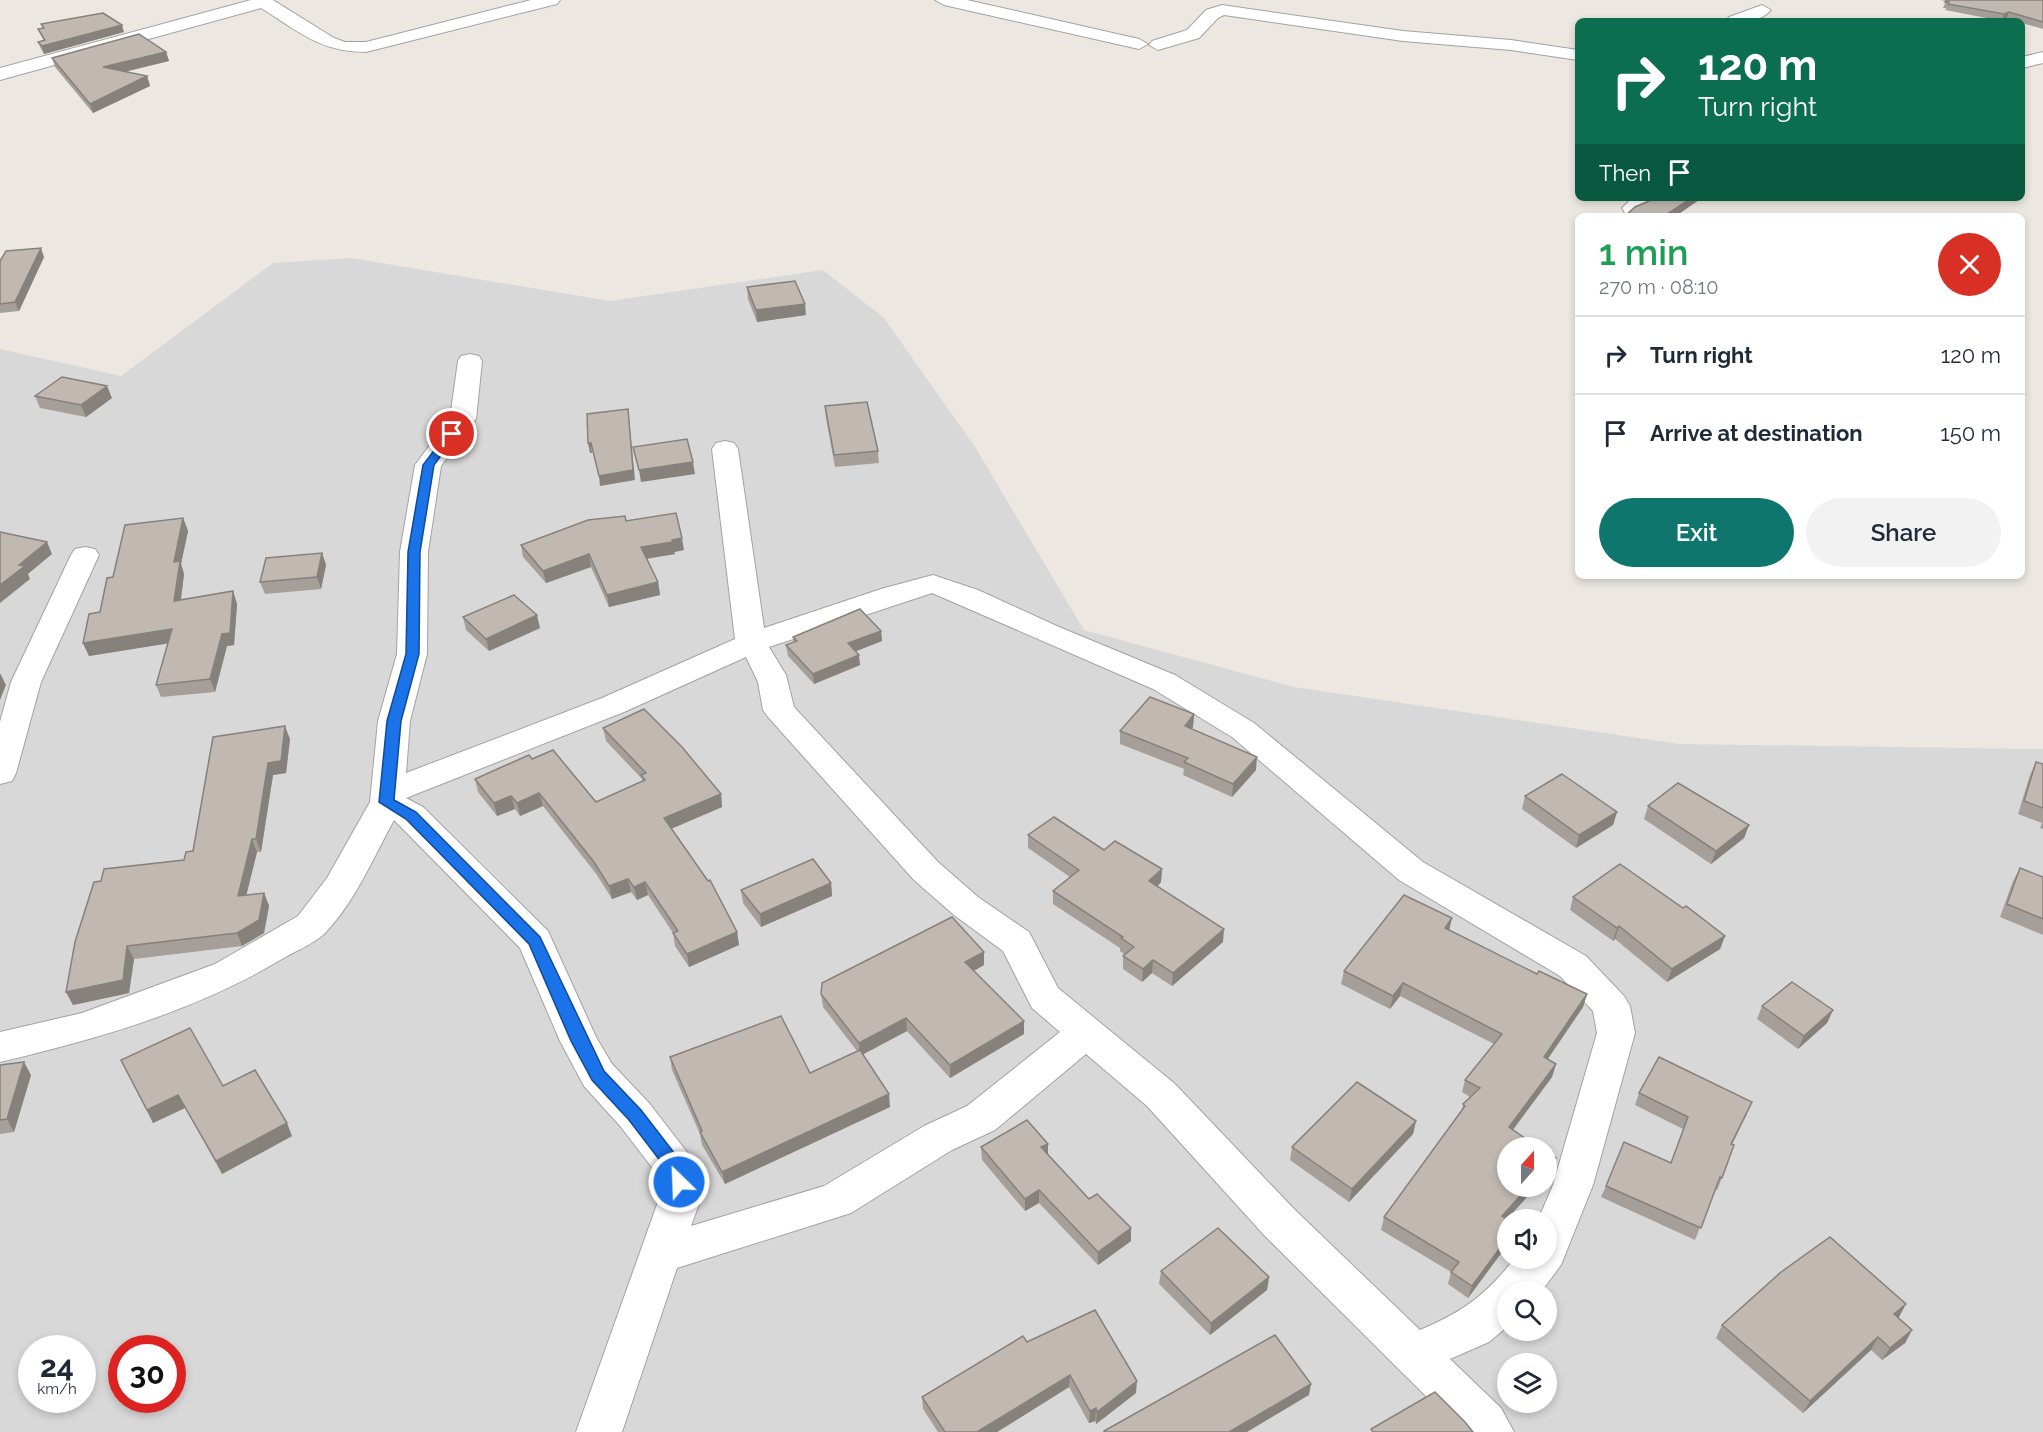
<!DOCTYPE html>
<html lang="en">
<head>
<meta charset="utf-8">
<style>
  :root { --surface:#fff; --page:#f2f2f3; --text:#1f2937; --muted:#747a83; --line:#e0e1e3; --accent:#0f766e }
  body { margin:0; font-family:Raleway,sans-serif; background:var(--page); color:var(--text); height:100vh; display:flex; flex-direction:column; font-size:22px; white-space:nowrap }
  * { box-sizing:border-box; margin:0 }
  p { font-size:20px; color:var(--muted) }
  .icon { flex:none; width:33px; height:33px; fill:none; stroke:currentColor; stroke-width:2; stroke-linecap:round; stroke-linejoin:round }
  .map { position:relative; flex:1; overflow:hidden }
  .details { position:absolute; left:1575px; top:213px; width:450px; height:366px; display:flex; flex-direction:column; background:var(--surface); border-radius:9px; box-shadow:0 3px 9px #0003 }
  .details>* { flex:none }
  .hud { position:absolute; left:1575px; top:18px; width:450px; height:183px; border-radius:9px; box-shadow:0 3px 9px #0003; background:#0b6e4f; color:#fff; overflow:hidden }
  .needle { width:39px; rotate:21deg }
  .buttons { position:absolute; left:1497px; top:1137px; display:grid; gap:12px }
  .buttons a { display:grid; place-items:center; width:60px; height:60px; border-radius:50%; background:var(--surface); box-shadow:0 3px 9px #0003; font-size:30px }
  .speed { position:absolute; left:18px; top:1335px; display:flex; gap:12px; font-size:30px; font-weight:700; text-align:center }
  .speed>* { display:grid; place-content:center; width:78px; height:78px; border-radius:50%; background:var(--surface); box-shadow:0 3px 9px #0003; line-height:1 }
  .speed small { font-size:15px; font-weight:400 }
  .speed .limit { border:9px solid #d22; background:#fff; color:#111 }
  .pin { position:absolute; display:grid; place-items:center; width:51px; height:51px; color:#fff; margin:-26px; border:3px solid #fff; border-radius:50%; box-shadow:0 2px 6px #0007 }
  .me { position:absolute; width:66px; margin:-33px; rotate:336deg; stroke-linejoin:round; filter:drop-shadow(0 0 4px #0008) }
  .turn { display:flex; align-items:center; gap:21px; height:126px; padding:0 24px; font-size:27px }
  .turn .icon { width:78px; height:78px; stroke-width:2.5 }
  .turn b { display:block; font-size:42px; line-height:51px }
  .then { display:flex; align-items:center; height:57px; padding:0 24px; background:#0003; gap:12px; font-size:22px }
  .round { display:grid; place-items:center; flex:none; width:63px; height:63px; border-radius:32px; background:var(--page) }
  .summary { display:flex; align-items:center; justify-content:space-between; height:102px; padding:0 24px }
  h1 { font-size:36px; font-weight:600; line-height:45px; color:#1e9e55 }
  .action { display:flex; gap:12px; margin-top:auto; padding:12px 24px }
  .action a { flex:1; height:69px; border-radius:36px; background:var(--accent); color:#fff; font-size:24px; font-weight:600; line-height:69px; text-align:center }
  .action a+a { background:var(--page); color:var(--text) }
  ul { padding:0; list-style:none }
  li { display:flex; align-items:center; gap:18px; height:78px; padding:0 24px; border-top:2px solid var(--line) }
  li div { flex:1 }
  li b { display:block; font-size:22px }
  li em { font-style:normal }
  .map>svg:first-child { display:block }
</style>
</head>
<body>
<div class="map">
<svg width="2043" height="1432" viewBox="0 0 2043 1432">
  <rect width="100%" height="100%" fill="#ece8e1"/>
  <path fill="#d9d8d8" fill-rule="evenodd" d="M351 258 610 301 823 270 884 318 975 447 1084 630 1294 687 1679 744 2043 749V1432H0V349L121 376 273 263ZM1508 1148H1546V1186H1508ZM1508 1220H1546V1258H1508ZM1508 1292H1546V1330H1508ZM32 1348H82V1400H32ZM122 1348H172V1400H122ZM1508 1364H1546V1402H1508Z"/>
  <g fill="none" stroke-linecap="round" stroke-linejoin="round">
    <g stroke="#a2a2a2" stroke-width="2">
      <g id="minor">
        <path d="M251 0H273L334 38 345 42H366L531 0H560L557 4 366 52C320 52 298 31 261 8L0 80V68Z"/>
        <path d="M935 0H967L1139 39 1148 44 1139 49 944 5Z"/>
        <path d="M1222 5 1403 31 1511 40 1578 50V60L1511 50 1403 41 1224 15 1218 18 1199 38 1158 50 1149 45 1152 41 1187 30 1206 10Z"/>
        <path d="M1762 5 1771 10C1760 23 1741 21 1726 21L1729 17Z"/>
        <path d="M2043 52V63L2022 68V57Z"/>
        <path d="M1632 198H1655C1647 209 1639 216 1625 213L1622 208Z"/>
        <path d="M470 354 479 356 482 361 476 419 441 466 428 552 427 654 410 721 406 773 602 698 735 639 712 449 716 443 725 441 734 443 738 449 764 628 881 589 933 575 978 590 1059 627 1175 675 1254 723 1423 862 1586 956 1624 996 1630 1006 1635 1033 1593 1185 1561 1265 1541 1292H1508V1326L1489 1342 1450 1359 1501 1408 1514 1432H1462L1264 1235 1147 1106 1086 1054 995 1130 952 1150 851 1213 677 1268 622 1432H576L660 1196 657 1174 621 1127 584 1086 560 1041 520 948 394 820C373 858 355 902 325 933 314 944 295 951 282 959 195 1011 98 1039 0 1062V1032L82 1013 215 964 298 916 327 878 370 802 378 721 397 654 400 552 415 465 450 418 458 361 461 356ZM932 593 1153 689 1232 737 1399 880 1560 976 1593 1011 1597 1033 1553 1185 1538 1220H1546V1258H1515C1486 1295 1463 1312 1420 1330L1294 1209 1175 1084 1058 988 1029 932 978 897 938 862 794 707 786 675 769 647ZM746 657 758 682 763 710 768 717 914 880 954 915 1003 951 1032 1008 1060 1032 967 1106 924 1126 824 1186 691 1226 702 1196 696 1168 690 1156 649 1103 612 1064 596 1037 548 931 423 807 406 798 624 712Z"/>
        <path d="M85 547 95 549 99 555 41 682 16 773 12 781 0 784V722L11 682 71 555 75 549Z"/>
      </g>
    </g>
    <use href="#minor" fill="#fff" fill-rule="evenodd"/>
  </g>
  <g fill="#a69e98">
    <path d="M1940 0H2043V29L2022 23V21H2016L2007 18 2002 21 1945 10 1946 8H1943L1946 1Z"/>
    <path d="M41 24 124 32 44 54 41 49 38 42 44 41 38 29 43 28Z"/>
    <path d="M166 52 169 61 125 72 147 76 150 86 93 113 55 67 52 58Z"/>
    <path d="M44 257 19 311 0 313V261Z"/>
    <path d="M747 287 806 315 757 322 748 299Z"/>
    <path d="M35 396 112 398 86 417 40 408Z"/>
    <path d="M825 406 878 451 879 463 835 467 826 418Z"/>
    <path d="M183 518 188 531 181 564 184 574 181 600 233 591 237 604 234 645 227 646 215 692 161 697 156 685 168 643 89 656 83 643 100 612 113 577Z"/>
    <path d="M626 521 684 550 674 552 675 554 647 559 658 582 660 595 609 607 591 567 546 583 523 557 521 545Z"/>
    <path d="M322 553 326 565 321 589 265 594 260 582Z"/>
    <path d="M463 617 540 628 489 651 466 630Z"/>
    <path d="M881 631 882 641 855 651 860 665 814 684 788 656 786 645 793 643V637Z"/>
    <path d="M1194 714 1193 727 1192 729 1256 770 1232 797 1183 775 1184 769 1120 744V731Z"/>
    <path d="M603 728 721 794 722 807 671 829 737 932 739 945 689 967 675 946 673 933 648 895 637 900 631 892 612 899 597 875 543 806 520 816 515 809 497 816 478 792 475 779 532 759 596 802 642 782V779L606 741Z"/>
    <path d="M290 739 286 773 273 775 261 852H257L246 895 264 893 269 906 264 933 242 946 134 959 129 993 73 1005 66 992 101 881 184 860 193 851Z"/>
    <path d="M2036 762 2043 764V829L2040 828 2042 823 2018 814 2030 775Z"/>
    <path d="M1525 796 1617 812 1613 825 1576 848 1522 809Z"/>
    <path d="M1648 806 1749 825 1744 838 1711 864 1644 819Z"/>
    <path d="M1028 835 1104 850 1162 869 1161 882 1158 886 1223 942 1172 986 1152 973 1142 982 1123 969V956L1125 955 1120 951V948L1053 904V891L1070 877 1028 848Z"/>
    <path d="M2020 868 2043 877V935L2000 917 2013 881Z"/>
    <path d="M831 883 832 896 761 927 743 903 741 890Z"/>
    <path d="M1573 897 1725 936 1720 949 1667 982 1615 939 1613 941 1570 910Z"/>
    <path d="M1449 930 1537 974 1587 994 1583 1007 1548 1059 1556 1064 1552 1077 1513 1130 1507 1219 1508 1220V1244L1468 1298 1448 1284 1451 1272 1381 1230 1384 1217 1462 1111 1463 1104 1470 1097 1462 1092 1465 1080 1494 1044 1400 996 1390 1009 1341 984 1344 971Z"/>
    <path d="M984 952V965L974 971 1024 1034 950 1078 907 1031 863 1054 890 1107 725 1184 702 1145 700 1134 672 1070 670 1057 810 1073 857 1051 823 1007 821 994Z"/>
    <path d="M1762 1006 1833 1010 1827 1023 1798 1049 1757 1019Z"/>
    <path d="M121 1060 292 1136 222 1174 185 1108 153 1123Z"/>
    <path d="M0 1065 31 1075 14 1132 0 1134Z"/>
    <path d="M1639 1093 1747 1114 1732 1145 1722 1178 1717 1190 1715 1189 1695 1240 1601 1197 1606 1186 1671 1163 1683 1129 1635 1105Z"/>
    <path d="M1416 1121 1413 1134 1349 1202 1290 1160 1292 1147Z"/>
    <path d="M1048 1144V1154L1089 1199 1131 1241 1098 1265 1039 1203 1025 1211 982 1160 981 1147Z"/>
    <path d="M1161 1271 1269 1277 1267 1290 1210 1335 1159 1284Z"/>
    <path d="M1898 1317 1912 1330 1905 1343 1882 1360 1871 1350 1803 1413 1716 1338 1722 1325Z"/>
    <path d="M1027 1342 1136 1393 1096 1424 1095 1421 1089 1423 1069 1387 997 1432H938L923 1409 922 1397Z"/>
  </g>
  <g fill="#87817c">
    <path d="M2009 12 2007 18 2002 21 2004 14Z"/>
    <path d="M122 25 124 32 44 54 42 46Z"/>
    <path d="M166 52 169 61 106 76 103 67Z"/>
    <path d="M147 76 150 86 93 113 90 104Z"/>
    <path d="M1692 198H1702L1676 216H1664Z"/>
    <path d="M41 248 44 257 19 311 15 302Z"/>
    <path d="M805 304 806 315 757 322 756 310Z"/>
    <path d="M107 386 112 398 86 417 81 405Z"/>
    <path d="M628 409 635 480 600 486 599 476Z"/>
    <path d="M588 443H591L592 453H590Z"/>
    <path d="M693 462 695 474 641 482 639 470Z"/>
    <path d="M183 518 188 531 181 564 184 574 179 613 174 601V562Z"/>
    <path d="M682 538 684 550 674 552 675 554 643 559 641 547Z"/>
    <path d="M47 542 52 554 28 574 30 579 0 603V585L19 565Z"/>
    <path d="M322 553 326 565 321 589 317 577Z"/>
    <path d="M589 554 591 567 546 583 543 571Z"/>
    <path d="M658 582 660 595 609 607 607 595Z"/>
    <path d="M233 591 237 604 234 645 227 646 215 692 210 679Z"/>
    <path d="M537 615 540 628 489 651 486 639Z"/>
    <path d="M172 629 177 642 89 656 83 643Z"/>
    <path d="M881 631 882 641 849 654 848 643Z"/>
    <path d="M859 655 860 665 814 684 813 674Z"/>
    <path d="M0 673 6 685 0 700Z"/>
    <path d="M1194 714 1193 727 1184 738 1185 726Z"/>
    <path d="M285 726 290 739 286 773 273 775 261 852 256 839 268 763Z"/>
    <path d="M1257 757 1256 770 1232 797 1233 784Z"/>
    <path d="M539 793 543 806 520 816 517 803Z"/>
    <path d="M721 794 722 807 666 831 664 818Z"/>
    <path d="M511 796 515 809 497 816 494 803Z"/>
    <path d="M1617 812 1613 825 1576 848 1579 835Z"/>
    <path d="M1749 825 1744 838 1711 864 1716 851Z"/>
    <path d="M252 839 257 852 243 909 238 896Z"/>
    <path d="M1162 869 1161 882 1149 894V881Z"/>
    <path d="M628 879 631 892 612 899 609 886Z"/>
    <path d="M645 882 648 895 637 900 634 887Z"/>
    <path d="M831 883 832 896 761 927 760 914Z"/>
    <path d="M264 893 269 906 264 933 242 946 237 933Z"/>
    <path d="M1452 918 1449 931 1445 928Z"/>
    <path d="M1619 926 1615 939 1613 941 1617 928Z"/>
    <path d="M1224 929 1223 942 1172 986 1173 973Z"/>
    <path d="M737 932 739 945 689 967 687 954Z"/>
    <path d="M1725 936 1720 949 1667 982 1672 969Z"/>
    <path d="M127 946 134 959 129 993 73 1005 66 992Z"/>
    <path d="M984 952V965L966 975 965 962Z"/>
    <path d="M1153 960 1152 973 1142 982 1143 969Z"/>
    <path d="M1403 983 1400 996 1390 1009 1393 996Z"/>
    <path d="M1587 994 1583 1007 1540 1070 1544 1057Z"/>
    <path d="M1833 1010 1827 1023 1798 1049 1804 1036Z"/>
    <path d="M906 1018 907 1031 860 1056 859 1043Z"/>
    <path d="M1024 1021V1034L950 1078V1065Z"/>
    <path d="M24 1062 31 1075 14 1132 7 1119Z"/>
    <path d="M1556 1064 1552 1077 1505 1140 1509 1127Z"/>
    <path d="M889 1094 890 1107 725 1184 722 1172Z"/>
    <path d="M178 1095 185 1108 153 1123 147 1110Z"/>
    <path d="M1416 1121 1413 1134 1349 1202 1352 1189Z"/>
    <path d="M287 1123 292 1136 222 1174 216 1161Z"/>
    <path d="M1048 1144V1157L1041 1147Z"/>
    <path d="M1556 1158 1551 1171 1546 1176V1168Z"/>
    <path d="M1529 1186H1537L1498 1229 1502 1216Z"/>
    <path d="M1039 1190V1203L1025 1211V1199Z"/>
    <path d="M1131 1228V1241L1098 1265V1252Z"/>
    <path d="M1508 1237V1244L1468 1298 1472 1286Z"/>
    <path d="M1269 1277 1267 1290 1210 1335 1211 1323Z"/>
    <path d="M1906 1304 1899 1317 1887 1326 1894 1314Z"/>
    <path d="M1912 1330 1905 1343 1882 1360 1890 1348Z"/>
    <path d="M1878 1337 1871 1350 1803 1413 1810 1401Z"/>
    <path d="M1070 1375 1069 1387 997 1432H977Z"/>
    <path d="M1137 1381 1136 1393 1096 1424 1097 1412Z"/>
    <path d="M1311 1384 1309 1395 1247 1432H1229Z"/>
    <path d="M1096 1408 1095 1421 1089 1423 1090 1411Z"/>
  </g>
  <g fill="#c1b8b1" stroke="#87817c" stroke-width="1.5">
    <path d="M1947 0H2043V22L2009 12 2004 14 1948 4 1949 2H1945Z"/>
    <path d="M103 13 122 25 42 46 38 42 45 40 38 29 44 28 41 24Z"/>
    <path d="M139 34 166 52 103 67 147 76 90 104 52 58Z"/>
    <path d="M1652 198H1692L1664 216H1625L1635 207 1649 201Z"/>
    <path d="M41 248 15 302 0 304V261L6 251Z"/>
    <path d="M795 281 805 304 756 310 747 287Z"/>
    <path d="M62 377 107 386 81 405 35 396Z"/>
    <path d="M867 402 878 451 834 455 825 406Z"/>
    <path d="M628 409 633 470 599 476 591 443H588L587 414Z"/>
    <path d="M687 439 693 462 639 470 633 447Z"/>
    <path d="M676 513 682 538 672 540 673 542 641 547 658 582 607 595 589 554 543 571 521 545 588 520 625 516 626 521Z"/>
    <path d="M183 518 174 562 180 561 174 601 233 591 230 633 222 634 210 679 156 685 172 629 83 643 89 614 100 612 107 578 113 577 125 525Z"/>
    <path d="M0 532 47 542 19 565 25 566 0 585Z"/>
    <path d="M322 553 317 577 260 582 266 558Z"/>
    <path d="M514 595 537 615 486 639 463 617Z"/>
    <path d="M860 609 881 631 848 643 859 655 813 674 786 645 797 641 793 637Z"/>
    <path d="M1150 697 1194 714 1185 726 1257 757 1233 784 1184 762 1188 758 1120 731Z"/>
    <path d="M644 709 682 747 721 794 664 818 708 881 710 880 737 932 687 954 673 933 678 931 645 882 634 887 628 879 609 886 594 862 539 793 517 803 511 796 494 803 475 779 529 755 532 759 553 750 596 802 645 780 641 775 646 773 603 728Z"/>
    <path d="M285 726 281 761 268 763 256 839H252L238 896 264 893 259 920 237 933 127 946 123 980 66 992 75 942 94 882 101 881 104 869 184 860 186 852 193 851 213 737Z"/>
    <path d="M2036 762 2043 764V808L2024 801Z"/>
    <path d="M1562 774 1617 812 1579 835 1525 796Z"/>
    <path d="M1678 783 1749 825 1716 851 1648 806Z"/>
    <path d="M1054 817 1104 850 1115 841 1162 869 1149 881 1224 929 1173 973 1153 960 1143 969 1123 956 1134 947 1121 938 1123 937 1053 891 1079 870 1028 835Z"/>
    <path d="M813 859 831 883 760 914 741 890Z"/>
    <path d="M1620 864 1683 908 1686 906 1725 936 1672 969 1619 926 1617 928 1573 897Z"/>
    <path d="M2020 868 2043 877V919L2007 904Z"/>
    <path d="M1404 895 1452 918 1445 928 1537 974 1539 971 1587 994 1544 1057 1556 1064 1509 1127 1539 1148H1508V1186H1529L1502 1216 1508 1220V1237L1472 1286 1451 1272 1459 1262 1384 1217 1465 1106 1463 1104 1480 1088 1465 1080 1502 1034 1403 983 1393 996 1344 971Z"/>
    <path d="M952 917 984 952 965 962 1024 1021 950 1065 906 1018 859 1043 821 994 822 983Z"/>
    <path d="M1792 982 1833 1010 1804 1036 1762 1006Z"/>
    <path d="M781 1016 810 1073 860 1050 889 1094 722 1172 700 1132 702 1131 670 1057Z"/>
    <path d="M190 1028 223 1086 255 1070 287 1123 216 1161 178 1095 147 1110 121 1060Z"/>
    <path d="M1659 1057 1752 1102 1731 1144 1734 1145 1722 1178 1720 1177 1701 1228 1606 1186 1624 1142 1671 1163 1688 1117 1639 1093Z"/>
    <path d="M24 1062 7 1119 0 1120V1065Z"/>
    <path d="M1357 1082 1416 1121 1352 1189 1292 1147Z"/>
    <path d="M1027 1120 1048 1144 1041 1147 1089 1199 1097 1194 1131 1228 1098 1252 1039 1190 1025 1199 981 1147Z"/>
    <path d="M1546 1152 1556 1158 1546 1168Z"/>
    <path d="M1218 1228 1269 1277 1211 1323 1161 1271Z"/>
    <path d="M1830 1237 1906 1304 1894 1314 1912 1330 1890 1348 1878 1337 1810 1401 1722 1325 1781 1272Z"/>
    <path d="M1095 1310 1137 1381 1097 1412 1096 1408 1090 1411 1070 1375 977 1432H945L922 1397 1023 1336 1027 1342Z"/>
    <path d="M1275 1335 1311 1384 1229 1432H1104V1431Z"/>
    <path d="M1435 1392 1465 1422 1473 1432H1373L1371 1429Z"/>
  </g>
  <path fill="#1a73e8" stroke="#114b97" stroke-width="1.5" d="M448 432 457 434 434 465 420 552 419 654 401 721 394 800 416 812 540 937 604 1071 641 1110 682 1163 687 1182 685 1188 679 1190 672 1188 668 1171 629 1120 592 1080 571 1041 529 944 406 819 379 802 387 721 406 654 408 552 423 465Z"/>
</svg>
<div class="buttons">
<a><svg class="needle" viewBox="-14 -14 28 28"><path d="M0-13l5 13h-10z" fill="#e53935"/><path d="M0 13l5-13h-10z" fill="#747a83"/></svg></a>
<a><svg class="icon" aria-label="sound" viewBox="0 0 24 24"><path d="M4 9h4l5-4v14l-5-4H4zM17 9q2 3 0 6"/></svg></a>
<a><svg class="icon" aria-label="search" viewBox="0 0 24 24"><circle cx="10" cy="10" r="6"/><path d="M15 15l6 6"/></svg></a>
<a><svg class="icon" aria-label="layers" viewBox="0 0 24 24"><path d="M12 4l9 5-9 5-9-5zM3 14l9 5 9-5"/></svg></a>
</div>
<div class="speed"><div>24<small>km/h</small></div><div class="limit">30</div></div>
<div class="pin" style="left:452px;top:434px;background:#d93025"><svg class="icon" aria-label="arrive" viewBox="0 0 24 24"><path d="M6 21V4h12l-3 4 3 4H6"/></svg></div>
<svg class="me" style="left:679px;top:1182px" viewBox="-20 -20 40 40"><circle r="17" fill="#1a73e8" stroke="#fff" stroke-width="3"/><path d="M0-11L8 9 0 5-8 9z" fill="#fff"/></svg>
<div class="hud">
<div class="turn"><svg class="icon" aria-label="right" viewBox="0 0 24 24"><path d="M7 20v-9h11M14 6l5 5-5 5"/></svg><div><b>120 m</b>Turn right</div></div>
<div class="then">Then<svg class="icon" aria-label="arrive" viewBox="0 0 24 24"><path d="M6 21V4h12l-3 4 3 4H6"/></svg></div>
</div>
<section class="details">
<div class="summary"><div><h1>1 min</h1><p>270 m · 08:10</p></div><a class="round" style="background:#d93025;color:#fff"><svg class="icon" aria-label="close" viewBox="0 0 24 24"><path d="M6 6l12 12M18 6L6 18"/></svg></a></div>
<ul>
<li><svg class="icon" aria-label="right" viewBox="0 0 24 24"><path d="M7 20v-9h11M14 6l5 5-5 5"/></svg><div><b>Turn right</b></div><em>120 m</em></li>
<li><svg class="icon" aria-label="arrive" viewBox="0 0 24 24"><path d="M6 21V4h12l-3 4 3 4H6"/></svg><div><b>Arrive at destination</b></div><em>150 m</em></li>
</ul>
<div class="action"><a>Exit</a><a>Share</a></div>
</section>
</div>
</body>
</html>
